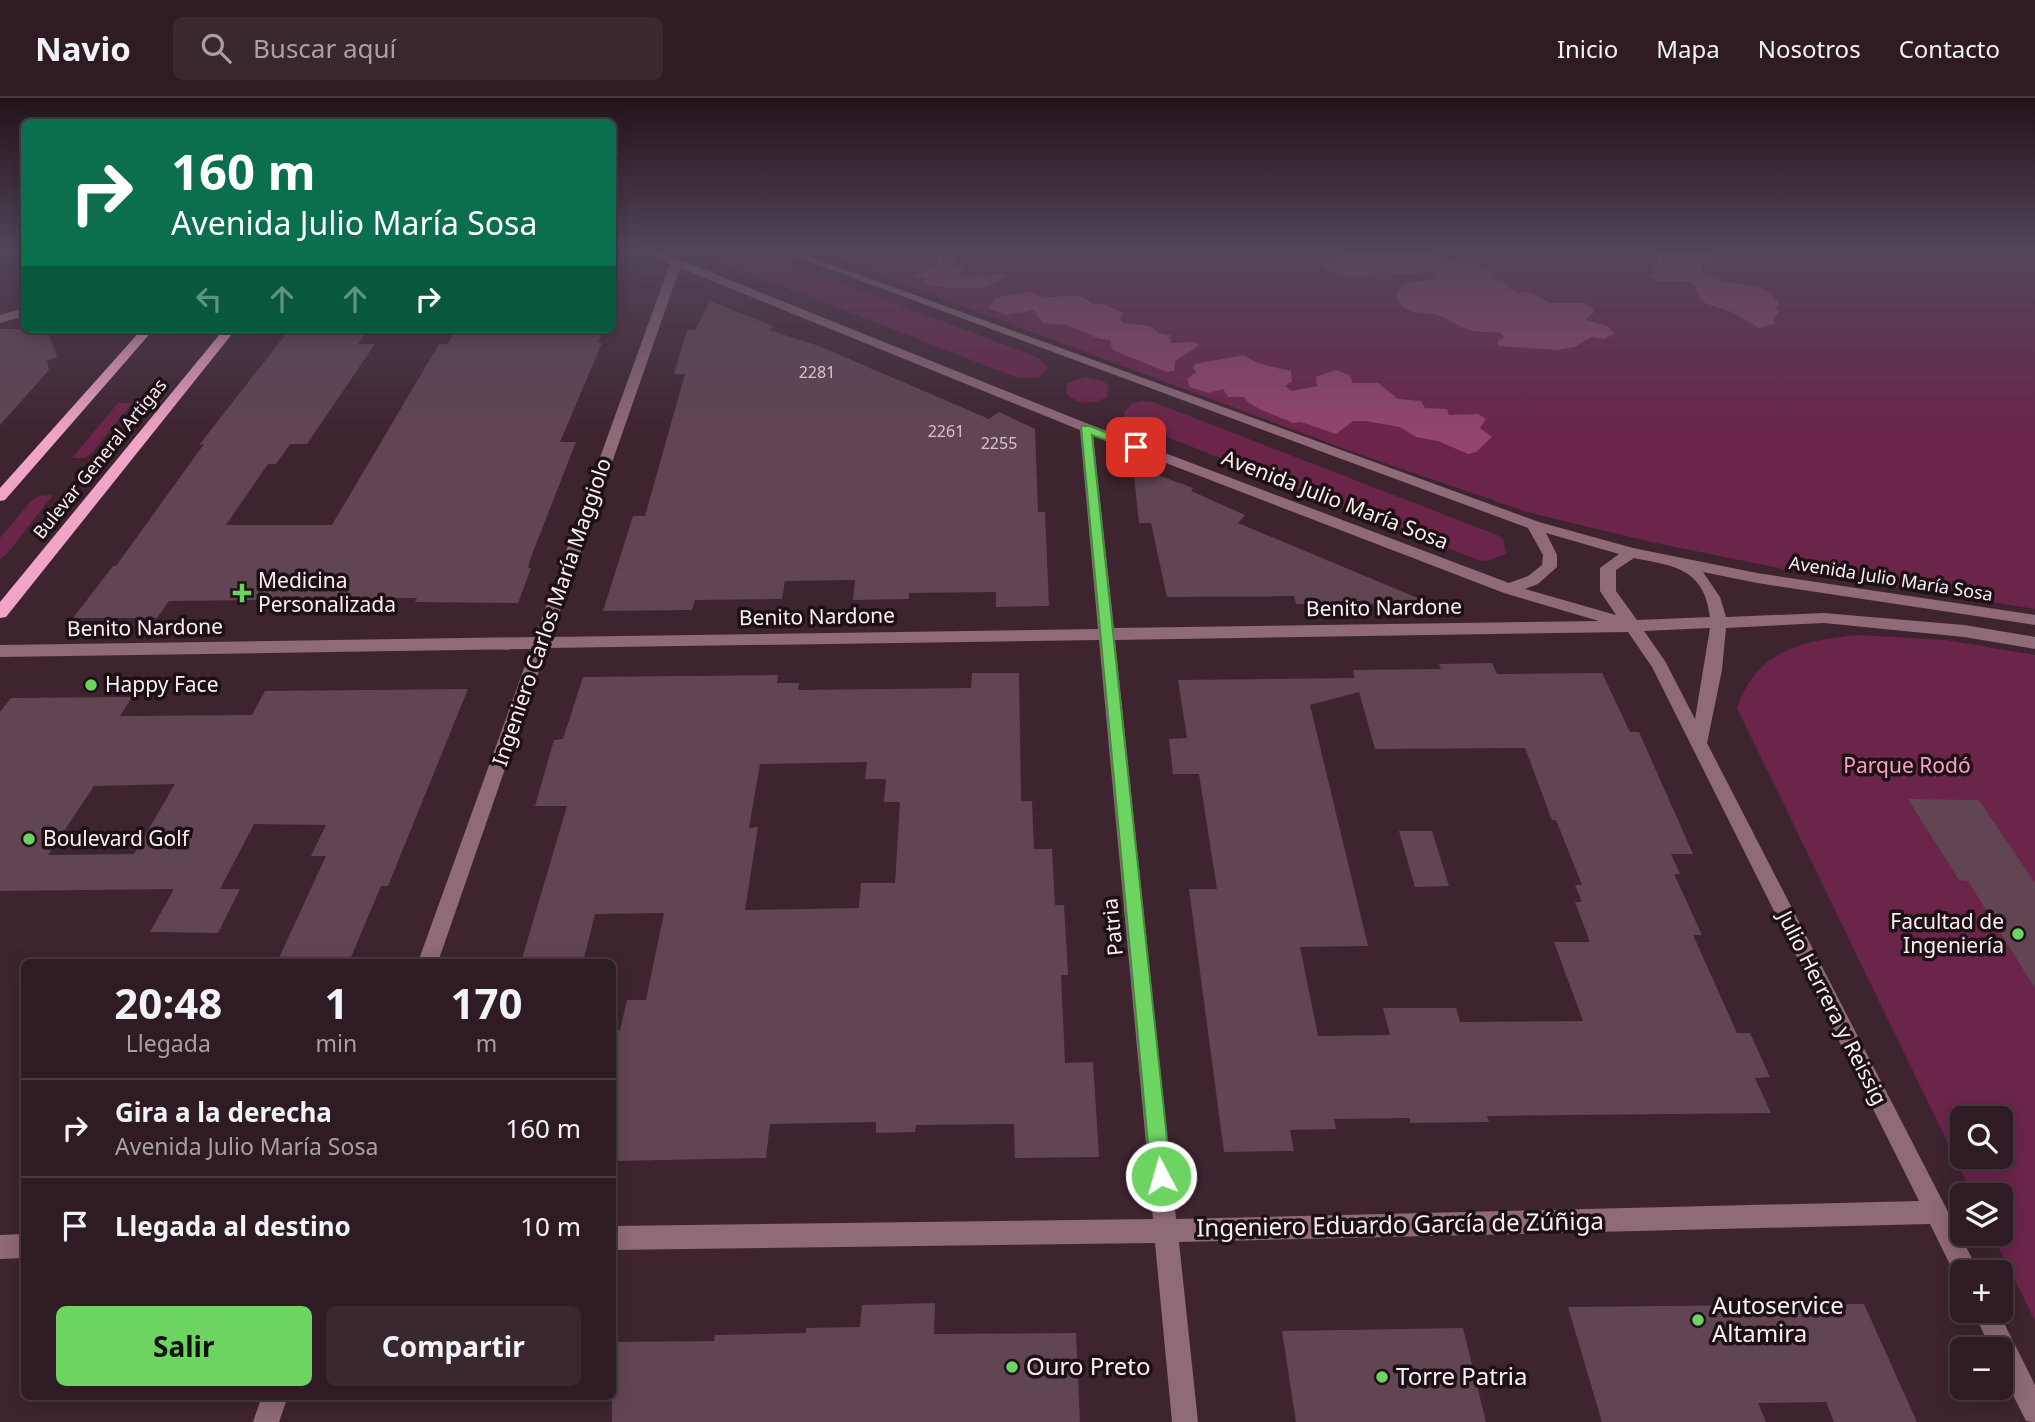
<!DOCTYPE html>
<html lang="es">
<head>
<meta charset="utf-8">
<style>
  :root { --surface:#2e1b23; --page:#3a2830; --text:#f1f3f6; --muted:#a7a1a6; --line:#493941; --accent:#6dd361 }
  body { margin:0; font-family:"Noto Sans",sans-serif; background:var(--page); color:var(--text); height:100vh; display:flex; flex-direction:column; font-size:26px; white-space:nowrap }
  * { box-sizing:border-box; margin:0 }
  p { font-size:23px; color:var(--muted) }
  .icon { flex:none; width:38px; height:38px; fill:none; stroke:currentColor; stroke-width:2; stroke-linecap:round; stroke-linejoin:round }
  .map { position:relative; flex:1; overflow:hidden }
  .sheet { position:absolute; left:21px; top:861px; width:595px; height:441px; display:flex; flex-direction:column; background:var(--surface); border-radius:10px; box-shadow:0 4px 18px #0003,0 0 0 2px var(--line) }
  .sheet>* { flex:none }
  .banner { position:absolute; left:21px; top:21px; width:595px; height:214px; border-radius:10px; box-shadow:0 4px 18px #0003,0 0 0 2px var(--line); background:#0b6e4f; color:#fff; overflow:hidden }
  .controls { position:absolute; left:1950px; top:1008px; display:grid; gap:14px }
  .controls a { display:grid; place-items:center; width:63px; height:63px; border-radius:10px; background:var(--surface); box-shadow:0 4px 18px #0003,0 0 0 2px var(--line); font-size:35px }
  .pin { position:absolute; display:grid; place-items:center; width:60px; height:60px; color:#fff; margin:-30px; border-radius:14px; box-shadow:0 4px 10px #0006 }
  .me { position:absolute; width:77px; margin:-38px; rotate:354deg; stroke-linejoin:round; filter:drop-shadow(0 0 5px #0008) }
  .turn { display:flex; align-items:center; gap:24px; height:147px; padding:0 35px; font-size:32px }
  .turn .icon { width:91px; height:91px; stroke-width:2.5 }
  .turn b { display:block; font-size:49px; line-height:60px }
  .lanes { display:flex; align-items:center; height:66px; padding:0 35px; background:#0003; justify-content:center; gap:35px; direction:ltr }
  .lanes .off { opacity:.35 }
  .eta { display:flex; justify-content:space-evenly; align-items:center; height:119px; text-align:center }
  .eta b { font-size:42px; font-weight:700; line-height:49px }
  .button { display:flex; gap:14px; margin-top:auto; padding:14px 35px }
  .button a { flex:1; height:80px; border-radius:10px; background:var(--accent); color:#111; font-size:28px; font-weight:700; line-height:80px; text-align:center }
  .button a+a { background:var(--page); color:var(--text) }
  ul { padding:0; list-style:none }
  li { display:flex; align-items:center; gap:21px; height:98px; padding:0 35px; border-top:2px solid var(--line) }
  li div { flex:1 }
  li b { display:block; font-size:26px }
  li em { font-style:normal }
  header { display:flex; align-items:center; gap:42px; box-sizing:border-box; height:98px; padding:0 35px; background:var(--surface); border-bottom:2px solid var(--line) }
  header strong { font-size:33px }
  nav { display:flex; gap:38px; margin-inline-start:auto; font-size:24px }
  .search { width:490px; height:63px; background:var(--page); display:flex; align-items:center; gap:18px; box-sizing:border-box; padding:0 24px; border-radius:10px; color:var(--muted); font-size:26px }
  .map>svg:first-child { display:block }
</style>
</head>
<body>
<header>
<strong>Navio</strong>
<div class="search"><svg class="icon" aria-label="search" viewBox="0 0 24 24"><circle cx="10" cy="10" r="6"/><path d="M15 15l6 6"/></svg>Buscar aquí</div>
<nav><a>Inicio</a><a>Mapa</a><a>Nosotros</a><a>Contacto</a></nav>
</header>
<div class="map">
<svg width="2035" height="1324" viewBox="0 0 2035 1324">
  <rect width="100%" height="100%" fill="#3e242f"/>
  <g fill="#6b2549" fill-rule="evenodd">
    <path d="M715 154H761L1039 260 1048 270 1040 279 1018 280 720 164Z"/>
    <path d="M817 154H2035V511L1803 475 1651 444 1527 414 1364 358Z"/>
    <path d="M1085 279 1103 283 1109 288 1107 299C1093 307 1078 307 1066 296L1068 285Z"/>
    <path d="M1142 303 1153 304 1497 437 1503 441 1506 456 1487 463 1478 462 1139 328 1125 320 1124 314 1133 305Z"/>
    <path d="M118 305H132L92 355 85 360H72Z"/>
    <path d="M53 397 6 457 0 461V440L32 402 39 398Z"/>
    <path d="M1857 537 1946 542 2035 557V1223L1992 1136H2000V1097H1973L1737 610C1758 552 1800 543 1857 537ZM1962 1020H2000V1059H1962Z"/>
  </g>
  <g fill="#94456c">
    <path d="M1347 154H1429L1445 161 1480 168 1494 176 1490 179 1503 183 1516 195 1531 194 1549 205H1584L1593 210V215L1585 222 1608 228 1614 236 1604 241 1592 239 1575 249 1557 252 1499 248 1497 244 1504 239 1499 234C1471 235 1469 233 1445 220 1429 211 1406 221 1395 199 1399 181 1421 183 1436 182V177L1429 174 1406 177 1381 173 1367 179H1340L1324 168V162L1339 160Z"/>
    <path d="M1648 154H1710L1715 159 1710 165 1701 167 1702 174C1722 187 1741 183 1762 191 1771 194 1772 199 1779 204L1776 210 1779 214 1773 221 1776 225 1759 230 1732 214 1707 206 1700 201 1695 188 1687 184 1658 183 1650 178 1658 163Z"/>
    <path d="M951 155 960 162 952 168 965 169 960 177 962 179 1004 176 1005 180C997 183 992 187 985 189 976 192 931 190 924 185L926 181 915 178 938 166 935 159Z"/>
    <path d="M1026 194C1034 194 1040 199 1049 199 1063 199 1080 193 1092 206H1103L1123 215 1120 222 1123 225 1150 228 1158 235 1170 237 1171 245 1194 244 1200 247 1175 263 1174 273 1167 274 1115 253 1111 250V243L1097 240 1068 227 1043 225 1033 212 1006 217 989 210 995 200Z"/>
    <path d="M1244 257C1257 268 1274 268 1291 273L1292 283 1285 288 1291 293 1317 288 1316 279 1336 272 1349 277 1353 285H1378L1398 301 1421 303 1425 310 1447 311 1449 317 1478 316 1486 321 1480 330 1492 339 1476 354 1468 356 1438 343 1416 339 1400 329 1366 323H1353L1336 336 1301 324 1293 325C1282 319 1249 310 1244 299H1228L1223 291 1209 295 1190 289 1187 281 1196 274 1193 270 1195 266Z"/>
  </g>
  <g fill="#624552" fill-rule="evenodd">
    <path d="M710 203 773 228 769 232 819 248 989 321 999 314 1035 331 1038 414H1045L1049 508 996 509V494L909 495V501L853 502 855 482 785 483 782 501 695 502 692 512 603 513 633 418H645L685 276H674L687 232H695Z"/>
    <path d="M0 231H47L57 259 47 263 49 272 0 327Z"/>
    <path d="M290 231H368L358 246H375L307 346H290L276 366H268L226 427H332L439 246H448L456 231H603L598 245H602L560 344H576L531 459 528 470H531L518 505 415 504 417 500 169 503 157 520H73L113 468H116L204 346 199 347Z"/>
    <path d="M1133 368 1193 390 1191 393 1245 417 1238 425 1432 506H1296L1294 498 1167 499 1151 425H1139Z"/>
    <path d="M1492 565 1497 576 1602 575 1630 634H1639L1693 756H1671L1680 776H1674L1702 837H1693L1737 935H1750L1770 979 1755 980 1771 1015 1487 1018 1489 1024 1410 1025V1020L1334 1021 1336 1031 1290 1032 1294 1053 1224 1054 1189 791H1217L1199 676H1173L1169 641 1187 640 1178 582 1355 580 1353 572 1441 571 1439 566ZM1359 594 1375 651 1525 650 1552 722H1556L1582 787H1575L1582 804H1575L1590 844H1554L1583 923 1460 924 1456 910H1383L1390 937 1318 938 1300 849 1368 848 1310 607Z"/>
    <path d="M972 575H1019L1021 703H1032L1034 751H1052L1055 807H1064L1068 877H1061L1065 965 1093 964 1099 1059 1015 1060 1014 1026 916 1027 915 1034 876 1035V1024L770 1026 766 1060 612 1063V932H620L627 902H646L664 815 595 816 583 864H521L567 708H535L554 642 563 641 583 579 778 577 777 585H799L798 592 971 590ZM867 664 865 681H886L884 704H900L895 785H861L859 810 745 812 758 729 749 730 760 666Z"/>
    <path d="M468 591 388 788H381L349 864H277L326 758H311L326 727 254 726 220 791H240L218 835 150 834 174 791 0 793V614L11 600 132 599 120 618 252 617 265 593ZM175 686 134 756 48 757 94 688Z"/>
    <path d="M1908 701 1979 702 2035 785V890L1968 783 1959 782Z"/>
    <path d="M1399 733H1432L1449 788 1415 789Z"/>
    <path d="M935 1205 934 1236 1076 1235 1080 1324H612V1244L714 1243 715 1237 806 1235V1230L860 1229 862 1207Z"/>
    <path d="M1864 1206 1917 1324H1834L1826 1304 1758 1305 1766 1324H1602L1568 1209Z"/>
    <path d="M1463 1230 1486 1324H1296L1282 1233Z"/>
  </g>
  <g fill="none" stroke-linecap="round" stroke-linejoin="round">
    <g fill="#8f6a79" fill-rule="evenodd">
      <path d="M646 154H660L1091 327 1509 485 1528 478 1542 467 1543 457 1528 430 783 154H797L1539 424 1633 450 1757 475 2035 517V527L1757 485 1703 474 1720 499 1726 519 1824 515 1964 527 2035 539V551L1964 539 1824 525 1726 530 1722 572 1707 645 1979 1174H1962V1184L1958 1183 1930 1126 1179 1144 1198 1324H1172L1155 1145 612 1152V1128L1153 1121 1099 542 547 550 438 864H418L531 551 0 559V547L535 539 670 166ZM680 170 1080 332 1098 531 551 539ZM1093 337 1504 495 1599 523 1114 530ZM1546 435 1619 456 1600 470V493L1616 517 1525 491 1538 486 1557 469V457ZM1634 460C1674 468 1704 470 1710 519L1637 522 1616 493V472ZM1710 530 1695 621 1665 563 1644 533ZM1628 534 1652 569 1919 1103 1176 1121 1115 542Z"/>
      <path d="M24 210V218L0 225V217Z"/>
      <path d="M24 1136V1160L0 1161V1137Z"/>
      <path d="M1973 1213H1998L2035 1287V1324L2026 1323 2000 1271V1251H1991Z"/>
      <path d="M262 1298H288L279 1324H253Z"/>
    </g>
    <g fill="#f1a5c6" fill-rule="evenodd">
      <path d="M142 231H154L5 402 0 403V390Z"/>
      <path d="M224 231H236L6 519 0 520V504Z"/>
    </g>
  </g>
  <linearGradient id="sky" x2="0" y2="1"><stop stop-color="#22141a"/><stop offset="0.45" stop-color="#524558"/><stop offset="1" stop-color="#524558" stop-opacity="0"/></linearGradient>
  <rect width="2035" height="339" fill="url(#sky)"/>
  <path fill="#6dd361" stroke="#47893f" stroke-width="2" d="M1081 328H1090L1142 349 1136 353 1092 337 1171 1078 1168 1085 1161 1088 1154 1085 1151 1078Z"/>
  <g fill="#6dd361" stroke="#1d1116" stroke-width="2.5">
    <path d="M238.5 484.5h7v7h7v7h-7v7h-7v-7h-7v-7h7z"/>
    <circle cx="91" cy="587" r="7"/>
    <circle cx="29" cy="741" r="7"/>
    <circle cx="2018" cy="836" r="7"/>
    <circle cx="1698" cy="1222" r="7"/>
    <circle cx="1012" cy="1269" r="7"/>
    <circle cx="1382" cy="1279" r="7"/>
  </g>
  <g text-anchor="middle" stroke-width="7" stroke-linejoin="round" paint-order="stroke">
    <g font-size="16" fill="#d6c4cc">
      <text x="817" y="280">2281</text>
      <text x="946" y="339">2261</text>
      <text x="999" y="351">2255</text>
    </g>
    <g font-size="18" fill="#fdeef4" stroke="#1d1116">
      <text transform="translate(100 361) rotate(-51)" y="6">Bulevar General Artigas</text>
      <text transform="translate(1891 481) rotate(9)" y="6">Avenida Julio María Sosa</text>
    </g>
    <g font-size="21" fill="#fdeef4" stroke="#1d1116">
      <text transform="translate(1335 402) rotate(21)" y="7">Avenida Julio María Sosa</text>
      <text transform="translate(1384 510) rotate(-1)" y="7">Benito Nardone</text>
      <text transform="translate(552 514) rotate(-71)" y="7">Ingeniero Carlos María Maggiolo</text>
      <text transform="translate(817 519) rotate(-1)" y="7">Benito Nardone</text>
      <text transform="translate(145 530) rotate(-1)" y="7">Benito Nardone</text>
      <text transform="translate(1113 829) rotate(-96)" y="7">Patria</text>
      <text transform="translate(1832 910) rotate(63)" y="7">Julio Herrera y Reissig</text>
    </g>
    <g font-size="21" fill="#fdeef4" stroke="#1d1116" text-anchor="start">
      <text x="258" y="490">Medicina<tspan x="258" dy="24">Personalizada</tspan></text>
      <text x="105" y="594">Happy Face</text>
      <text x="43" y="748">Boulevard Golf</text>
      <text x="2004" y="831" text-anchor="end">Facultad de<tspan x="2004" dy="24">Ingeniería</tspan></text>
    </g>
    <g font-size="21" fill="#faa0c8" stroke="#1d1116">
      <text x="1907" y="675">Parque Rodó</text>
    </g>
    <g font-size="24" fill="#fdeef4" stroke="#1d1116">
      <text transform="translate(1400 1127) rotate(-1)" y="8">Ingeniero Eduardo García de Zúñiga</text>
    </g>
    <g font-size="24" fill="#fdeef4" stroke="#1d1116" text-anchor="start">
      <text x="1712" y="1216">Autoservice<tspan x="1712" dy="28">Altamira</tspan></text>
      <text x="1026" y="1277">Ouro Preto</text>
      <text x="1396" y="1287">Torre Patria</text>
    </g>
  </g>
</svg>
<div class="controls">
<a><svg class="icon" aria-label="search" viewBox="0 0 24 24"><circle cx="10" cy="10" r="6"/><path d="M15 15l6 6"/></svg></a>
<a><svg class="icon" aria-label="layers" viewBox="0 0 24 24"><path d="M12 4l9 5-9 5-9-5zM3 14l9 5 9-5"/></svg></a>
<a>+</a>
<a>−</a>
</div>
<div class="pin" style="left:1136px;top:349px;background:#d93025"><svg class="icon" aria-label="arrive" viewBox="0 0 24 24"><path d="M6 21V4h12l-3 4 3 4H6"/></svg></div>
<svg class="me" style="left:1161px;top:1078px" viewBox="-20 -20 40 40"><circle r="17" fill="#6dd361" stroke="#fff" stroke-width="3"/><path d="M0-11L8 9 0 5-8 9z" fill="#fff"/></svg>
<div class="banner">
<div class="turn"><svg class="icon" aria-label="right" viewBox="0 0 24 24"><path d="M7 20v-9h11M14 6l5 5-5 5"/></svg><div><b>160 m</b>Avenida Julio María Sosa</div></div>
<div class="lanes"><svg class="icon off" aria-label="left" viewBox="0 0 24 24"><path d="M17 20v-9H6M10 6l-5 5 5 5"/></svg><svg class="icon off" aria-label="ahead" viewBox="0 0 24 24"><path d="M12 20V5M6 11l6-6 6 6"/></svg><svg class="icon off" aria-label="ahead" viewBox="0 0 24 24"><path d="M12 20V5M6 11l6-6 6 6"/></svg><svg class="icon" aria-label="right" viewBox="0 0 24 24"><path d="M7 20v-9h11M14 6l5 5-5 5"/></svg></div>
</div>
<section class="sheet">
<div class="eta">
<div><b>20:48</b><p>Llegada</p></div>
<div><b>1</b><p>min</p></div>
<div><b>170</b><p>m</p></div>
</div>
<ul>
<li><svg class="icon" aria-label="right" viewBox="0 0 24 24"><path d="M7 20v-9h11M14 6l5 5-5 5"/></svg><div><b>Gira a la derecha</b><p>Avenida Julio María Sosa</p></div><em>160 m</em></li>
<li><svg class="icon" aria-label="arrive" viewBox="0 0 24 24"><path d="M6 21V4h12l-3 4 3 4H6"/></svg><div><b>Llegada al destino</b></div><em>10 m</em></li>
</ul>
<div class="button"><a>Salir</a><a>Compartir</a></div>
</section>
</div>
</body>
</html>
